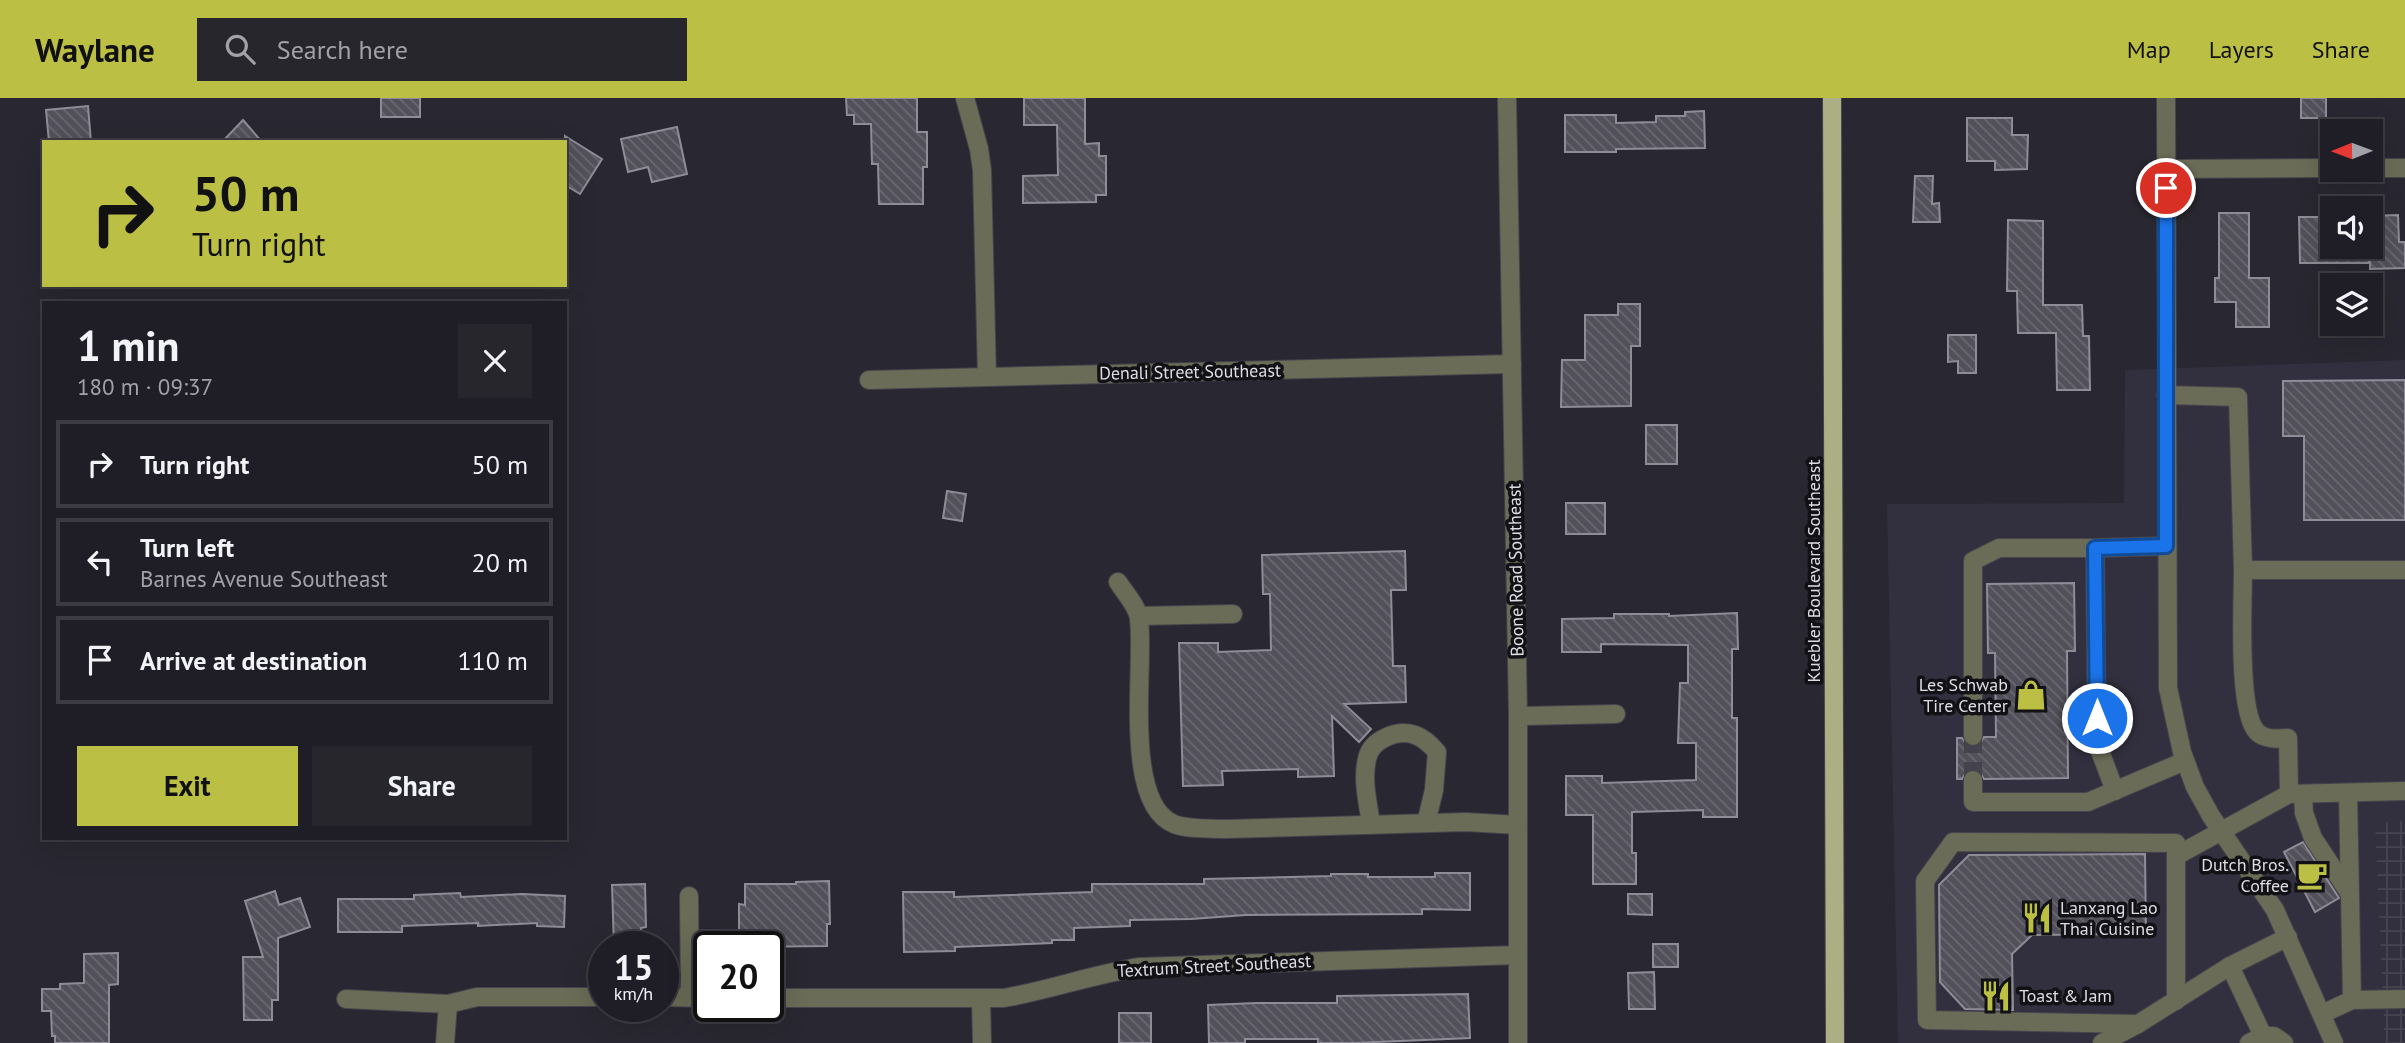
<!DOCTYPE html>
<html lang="en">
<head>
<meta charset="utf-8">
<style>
  :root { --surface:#1f1d25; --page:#27262d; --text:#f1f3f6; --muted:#a1a2a7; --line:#3c3b42; --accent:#bbc044 }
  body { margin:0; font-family:"PT Sans",sans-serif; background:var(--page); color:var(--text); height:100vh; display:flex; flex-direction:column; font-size:26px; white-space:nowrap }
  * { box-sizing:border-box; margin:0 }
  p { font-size:23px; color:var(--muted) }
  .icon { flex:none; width:38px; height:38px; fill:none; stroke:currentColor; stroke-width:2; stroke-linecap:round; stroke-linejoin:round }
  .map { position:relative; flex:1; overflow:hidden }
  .side { position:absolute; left:42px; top:203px; width:525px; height:539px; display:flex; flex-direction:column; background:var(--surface); border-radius:0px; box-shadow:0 7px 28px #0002,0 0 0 2px var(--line) }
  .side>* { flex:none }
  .banner { position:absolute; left:42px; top:42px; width:525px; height:147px; border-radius:0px; box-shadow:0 7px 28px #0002,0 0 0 2px var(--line); background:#bbc044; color:#111; overflow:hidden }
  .needle { width:46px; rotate:269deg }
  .tools { position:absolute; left:2320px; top:21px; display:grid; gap:14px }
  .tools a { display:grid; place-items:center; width:63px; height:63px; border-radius:0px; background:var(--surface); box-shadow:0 7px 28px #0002,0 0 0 2px var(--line); font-size:35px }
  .speed { position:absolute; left:588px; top:833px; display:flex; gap:14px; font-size:35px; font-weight:700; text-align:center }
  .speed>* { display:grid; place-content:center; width:91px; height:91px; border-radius:50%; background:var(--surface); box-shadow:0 7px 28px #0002,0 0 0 2px var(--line); line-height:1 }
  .speed small { font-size:18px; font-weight:400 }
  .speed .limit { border:4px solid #111; border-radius:10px; background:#fff; color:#111 }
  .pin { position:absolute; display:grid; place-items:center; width:60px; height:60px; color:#fff; margin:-30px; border:4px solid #fff; border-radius:50%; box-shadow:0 2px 7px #0007 }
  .me { position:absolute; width:77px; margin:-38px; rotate:0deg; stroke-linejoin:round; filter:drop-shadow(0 0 5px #0008) }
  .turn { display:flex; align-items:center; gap:24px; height:147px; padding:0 35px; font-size:32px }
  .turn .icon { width:91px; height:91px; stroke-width:2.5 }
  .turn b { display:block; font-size:49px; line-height:60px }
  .round { display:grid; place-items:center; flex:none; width:74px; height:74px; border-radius:0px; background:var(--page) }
  .overview { display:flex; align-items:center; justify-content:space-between; height:119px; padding:0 35px }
  h1 { font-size:42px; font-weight:700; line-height:52px }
  .action { display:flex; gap:14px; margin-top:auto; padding:14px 35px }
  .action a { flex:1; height:80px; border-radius:0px; background:var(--accent); color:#111; font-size:28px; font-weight:700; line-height:80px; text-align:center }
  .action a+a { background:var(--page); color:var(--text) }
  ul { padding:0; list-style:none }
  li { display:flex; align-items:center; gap:21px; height:88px; margin:0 14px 10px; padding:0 21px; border:4px solid var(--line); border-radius:0px }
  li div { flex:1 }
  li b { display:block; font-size:26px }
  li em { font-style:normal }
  header { display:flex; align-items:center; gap:42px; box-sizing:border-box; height:98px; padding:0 35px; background:var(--accent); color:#111 }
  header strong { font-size:33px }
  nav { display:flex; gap:38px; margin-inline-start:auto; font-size:24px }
  .search { width:490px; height:63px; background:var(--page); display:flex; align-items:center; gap:18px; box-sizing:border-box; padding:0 24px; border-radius:0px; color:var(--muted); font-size:26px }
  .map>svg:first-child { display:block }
</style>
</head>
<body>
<header>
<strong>Waylane</strong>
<div class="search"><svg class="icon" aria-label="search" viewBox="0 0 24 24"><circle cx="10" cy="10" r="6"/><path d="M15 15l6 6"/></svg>Search here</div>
<nav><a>Map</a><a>Layers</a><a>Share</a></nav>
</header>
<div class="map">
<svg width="2405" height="945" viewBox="0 0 2405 945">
  <defs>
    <pattern id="industrial-grid" width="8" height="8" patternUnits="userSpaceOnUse" patternTransform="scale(1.75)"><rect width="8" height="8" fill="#32303e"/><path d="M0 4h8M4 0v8" fill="none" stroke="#464450"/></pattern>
    <pattern id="building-back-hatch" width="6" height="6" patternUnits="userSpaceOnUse" patternTransform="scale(1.75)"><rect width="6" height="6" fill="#52505a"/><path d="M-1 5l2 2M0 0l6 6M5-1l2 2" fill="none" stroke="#6a6972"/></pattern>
  </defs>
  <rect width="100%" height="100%" fill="#292731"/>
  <path fill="#32303e" d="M2405 262V945H1898L1887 406 2124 405 2125 272Z"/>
  <path fill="url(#industrial-grid)" d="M2405 723V945H2385L2375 725Z"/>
  <g fill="url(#building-back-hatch)" stroke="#8e8c97" stroke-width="2">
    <rect x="381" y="0" width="39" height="19"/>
    <path d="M846 0H917V34H927V69H923V106H879L878 66H872L871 26H854V17H847Z"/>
    <path d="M1024 0H1085V46L1099 45V58H1106V97H1096V104L1023 105V78L1058 77 1057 27H1024Z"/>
    <rect x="2301" y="0" width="25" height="20"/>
    <path d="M88 8 91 44H49L46 12Z"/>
    <path d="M1704 13 1705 50 1616 51V54H1565V17H1616V25L1656 24V18H1685V14Z"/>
    <path d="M1967 20H2012V37H2028L2027 71 1995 72V63H1967Z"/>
    <path d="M243 22 262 44H222Z"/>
    <path d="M677 29 687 76 652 84 648 69 628 74 621 41Z"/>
    <path d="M565 38 602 61 580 96 565 87Z"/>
    <path d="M1915 78H1933L1932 106 1939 105 1940 124H1913Z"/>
    <path d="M2219 115H2249V180H2269V229H2236V204H2215V180H2219Z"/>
    <path d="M2398 117 2399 144H2405V170L2370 171 2371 118Z"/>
    <path d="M2299 119H2324V137H2333V149H2369V165H2300Z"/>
    <path d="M2008 122 2043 123V207H2082L2083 238H2089L2090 292H2057L2056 235H2018L2017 193H2007Z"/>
    <path d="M1618 206H1640V248H1631V308L1561 309 1562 262H1585V217H1618Z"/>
    <path d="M1948 237H1976V275H1958V263L1948 264Z"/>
    <path d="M2405 282V422H2304V338H2283V283Z"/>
    <rect x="1646" y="327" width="31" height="39"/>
    <path d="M947 393 966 396 962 423 943 420Z"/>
    <rect x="1566" y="405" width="39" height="31"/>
    <path d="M1405 453 1406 492H1391L1393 568H1405L1406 604 1344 606 1371 631 1359 644 1332 618 1334 678 1298 679V671L1222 673 1223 687 1183 688 1179 545H1218V554L1271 552 1270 496H1263L1262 457Z"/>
    <path d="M2074 485 2075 553H2067L2068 680 1984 681 1979 673 1972 671 1967 673 1962 681H1957V640H1962L1967 647 1974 649 1979 647 1984 639H1996L1995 555H1988L1987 486Z"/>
    <path d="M1737 515 1738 551H1732V620H1737V719H1703V712L1632 714V755H1636V786H1593V717H1566V678H1602V685L1696 682V645H1678L1680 585H1688V547L1601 546V554H1562V521L1614 520V516H1669V518Z"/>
    <path d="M2303 744 2339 800 2315 814 2284 754Z"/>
    <path d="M2145 756 2146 836 2032 837 2012 856 2013 912 1965 911 1940 884 1939 787 1969 757Z"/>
    <path d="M1435 775H1470V812L1422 811V816L1246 817 1191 821 1130 822V828L1074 830V842H1052V845L955 849V853L904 854 903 794H954V799L1092 794V786H1204V781L1331 778V776H1368V779H1435Z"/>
    <path d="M829 783 830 826H827V848L739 849V806L745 807V786H796V784Z"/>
    <path d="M645 786 646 829 641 830 642 848 614 849 612 787Z"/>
    <path d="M275 793 279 807 300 800 310 829 278 840V902H272V922H244L243 859H263L245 803Z"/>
    <path d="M460 795 461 799 522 796 565 798 564 829 537 828V825L478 828V825L402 828V834H338V801H414V797Z"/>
    <path d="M1628 796H1652V817L1628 816Z"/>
    <rect x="1653" y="846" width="25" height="23"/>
    <path d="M118 855V886L109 887V945H55V938H52L51 913H42V891H60V886L84 885V856Z"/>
    <path d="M1654 874 1655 911H1629L1628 875Z"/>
    <path d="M1468 896 1470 940 1354 945H1318V941H1245V945H1209L1208 907 1257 905H1337V898Z"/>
    <rect x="1119" y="915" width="32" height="30"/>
  </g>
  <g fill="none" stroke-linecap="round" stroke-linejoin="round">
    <path stroke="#44424c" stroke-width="18" stroke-dasharray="18 9" stroke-linecap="butt" d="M1973 682V638"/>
    <g stroke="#46444d" stroke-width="20">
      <g id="minor">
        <path d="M965 0 979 51 982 72 987 279"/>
        <path d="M1507 0 1518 618V945"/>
        <path d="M2166 0 2168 590 2182 654 2195 689 2211 718 2275 812 2334 945"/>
        <path d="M2371 70H2405"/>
        <path d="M2166 71 2333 70"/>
        <path d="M869 282 1512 266"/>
        <path d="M2166 297 2238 299 2243 472H2405"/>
        <path d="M2243 472C2243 503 2237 614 2257 634 2265 642 2278 641 2288 640L2289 696"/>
        <path d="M1118 484C1125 495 1138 509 1139 521 1145 568 1122 705 1174 726 1190 732 1210 730 1227 731L1466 724 1518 727"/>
        <path d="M1139 518 1233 516"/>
        <path d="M1518 618 1616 616"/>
        <path d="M1973 638V463L1999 450H2095"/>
        <path d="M1973 682V704H2088L2185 663"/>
        <path d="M2115 693 2097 645 2095 450 2166 448"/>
        <path d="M2348 695 2350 796"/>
        <path d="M2303 696 2304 715 2313 740 2350 796 2352 902"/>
        <path d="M1371 726C1368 705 1362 682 1367 661 1371 641 1398 631 1415 637 1424 640 1431 647 1437 654L1434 692 1426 725"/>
        <path d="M2176 758 2289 696 2405 693"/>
        <path d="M689 798 690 899"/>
        <path d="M2230 868 2263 938 2249 945"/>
        <path d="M663 899 709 900"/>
        <path d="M768 900H1004C1050 892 1094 876 1140 869L1518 857"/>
        <path d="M346 901 448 906 477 899H604"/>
        <path d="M981 901 982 945"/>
        <path d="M2322 916 2352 902 2405 901"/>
        <path d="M2138 926 1927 922 1925 783 1953 744 2176 745V903"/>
        <path d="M2263 938H2274L2284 945"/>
        <path d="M445 945 448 906"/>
        <path d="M2102 945 2138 926 2230 868 2288 839"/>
      </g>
    </g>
    <g stroke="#46444d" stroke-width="20">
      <path id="major" d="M1832 0 1835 945"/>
    </g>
    <use href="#minor" stroke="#6a6c57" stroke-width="18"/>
    <use href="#major" stroke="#abaf83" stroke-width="18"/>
  </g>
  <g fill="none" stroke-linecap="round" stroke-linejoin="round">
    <g stroke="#114b97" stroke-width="18">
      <path id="route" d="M2097 620 2095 450 2166 448V90"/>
    </g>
    <use href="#route" stroke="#1a73e8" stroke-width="12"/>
  </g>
  <defs>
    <g id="shop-bare" transform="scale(2.415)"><path d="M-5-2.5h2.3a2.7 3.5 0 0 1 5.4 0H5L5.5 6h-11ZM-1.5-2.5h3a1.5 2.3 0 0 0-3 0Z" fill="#bbc044" stroke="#121115" stroke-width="2.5" paint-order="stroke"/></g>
    <g id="cafe-bare" transform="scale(2.415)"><path d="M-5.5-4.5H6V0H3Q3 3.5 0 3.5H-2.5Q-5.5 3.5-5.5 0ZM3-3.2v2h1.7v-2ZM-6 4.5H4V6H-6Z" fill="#bbc044" stroke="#121115" stroke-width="2.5" paint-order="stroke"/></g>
    <g id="restaurant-bare" transform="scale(2.415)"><path d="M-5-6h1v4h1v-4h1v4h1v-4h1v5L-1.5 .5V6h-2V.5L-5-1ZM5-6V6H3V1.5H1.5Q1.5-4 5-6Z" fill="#bbc044" stroke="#121115" stroke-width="2.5" paint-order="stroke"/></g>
  </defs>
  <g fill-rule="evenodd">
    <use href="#shop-bare" x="2031" y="597"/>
    <use href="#cafe-bare" x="2312" y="777"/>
    <use href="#restaurant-bare" x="2037" y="820"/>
    <use href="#restaurant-bare" x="1996" y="898"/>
  </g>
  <g text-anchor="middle" stroke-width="7" stroke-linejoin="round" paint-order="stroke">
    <g font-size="18" fill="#dedde3" stroke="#121115">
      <text transform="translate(1190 274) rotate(-1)" y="6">Denali Street Southeast</text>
      <text transform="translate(1516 472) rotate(-91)" y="6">Boone Road Southeast</text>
      <text transform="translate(1814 473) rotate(-90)" y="6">Kuebler Boulevard Southeast</text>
      <text transform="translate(1214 868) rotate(-3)" y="6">Textrum Street Southeast</text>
    </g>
    <g font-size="18" fill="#dedde3" stroke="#121115" text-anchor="end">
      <text x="2008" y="593">Les Schwab<tspan x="2008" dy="21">Tire Center</tspan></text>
      <text x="2289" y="773">Dutch Bros.<tspan x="2289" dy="21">Coffee</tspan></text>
      <text x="2060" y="816" text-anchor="start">Lanxang Lao<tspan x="2060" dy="21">Thai Cuisine</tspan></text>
      <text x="2019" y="904" text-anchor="start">Toast &amp; Jam</text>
    </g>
  </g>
</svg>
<div class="tools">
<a><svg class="needle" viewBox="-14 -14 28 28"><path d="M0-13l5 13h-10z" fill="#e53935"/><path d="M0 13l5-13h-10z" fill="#a1a2a7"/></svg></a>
<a><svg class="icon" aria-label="sound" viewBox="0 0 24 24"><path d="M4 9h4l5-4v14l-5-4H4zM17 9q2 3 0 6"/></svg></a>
<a><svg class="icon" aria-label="layers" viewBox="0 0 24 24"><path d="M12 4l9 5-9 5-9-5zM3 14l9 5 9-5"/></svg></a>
</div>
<div class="speed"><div>15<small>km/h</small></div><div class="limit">20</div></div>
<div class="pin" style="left:2166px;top:90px;background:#d93025"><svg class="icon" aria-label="arrive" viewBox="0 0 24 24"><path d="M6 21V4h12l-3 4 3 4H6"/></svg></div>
<svg class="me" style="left:2097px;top:620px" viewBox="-20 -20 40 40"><circle r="17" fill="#1a73e8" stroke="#fff" stroke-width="3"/><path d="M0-11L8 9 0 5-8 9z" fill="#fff"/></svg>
<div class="banner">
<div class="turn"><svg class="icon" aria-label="right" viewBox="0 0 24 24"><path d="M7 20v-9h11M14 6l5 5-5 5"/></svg><div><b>50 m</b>Turn right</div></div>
</div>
<section class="side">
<div class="overview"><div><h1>1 min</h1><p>180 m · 09:37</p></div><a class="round"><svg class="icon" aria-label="close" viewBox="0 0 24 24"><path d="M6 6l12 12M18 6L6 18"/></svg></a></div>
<ul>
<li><svg class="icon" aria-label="right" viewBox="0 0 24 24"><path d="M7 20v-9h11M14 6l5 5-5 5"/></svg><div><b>Turn right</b></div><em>50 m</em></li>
<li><svg class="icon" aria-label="left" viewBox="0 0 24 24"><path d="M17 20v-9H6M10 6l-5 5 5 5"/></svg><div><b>Turn left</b><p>Barnes Avenue Southeast</p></div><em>20 m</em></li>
<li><svg class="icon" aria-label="arrive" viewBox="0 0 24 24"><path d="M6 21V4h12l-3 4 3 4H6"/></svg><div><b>Arrive at destination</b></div><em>110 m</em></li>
</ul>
<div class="action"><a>Exit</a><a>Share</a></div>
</section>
</div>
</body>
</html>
